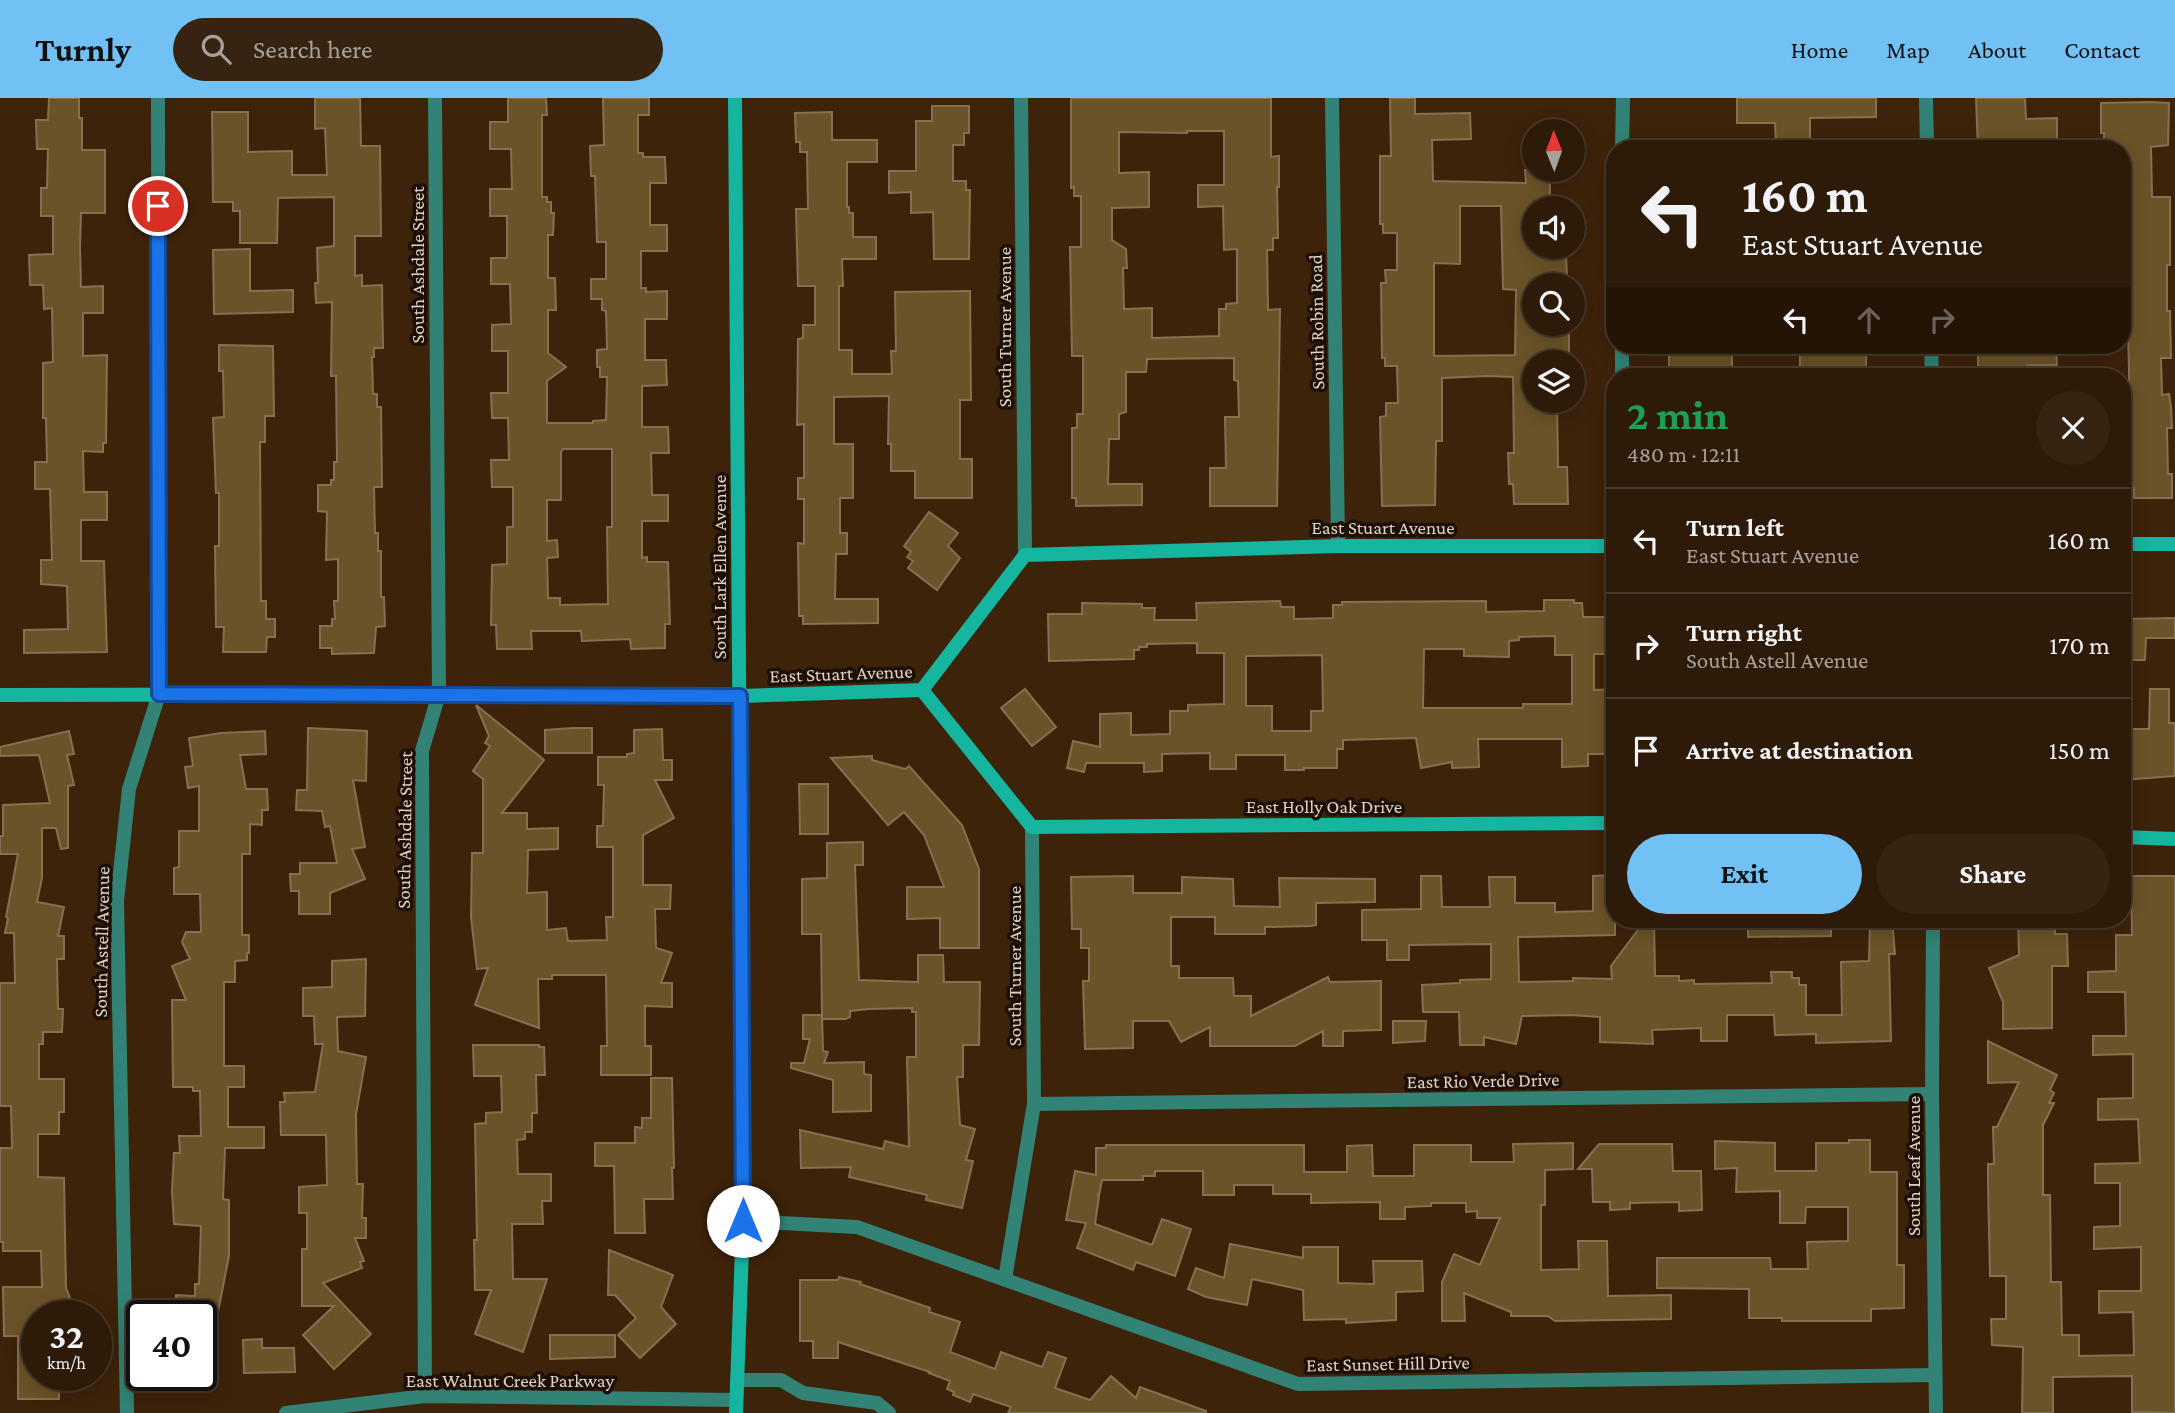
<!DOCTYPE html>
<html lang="en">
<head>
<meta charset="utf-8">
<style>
  :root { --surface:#2e1a08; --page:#362312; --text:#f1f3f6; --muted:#a7a19c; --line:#493829; --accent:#72c1f5 }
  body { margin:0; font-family:"Crimson Pro",serif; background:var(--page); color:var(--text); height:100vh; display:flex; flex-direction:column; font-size:26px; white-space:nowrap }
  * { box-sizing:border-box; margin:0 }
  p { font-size:23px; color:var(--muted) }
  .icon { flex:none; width:38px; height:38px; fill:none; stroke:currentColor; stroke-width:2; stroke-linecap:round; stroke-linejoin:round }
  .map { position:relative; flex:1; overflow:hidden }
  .drawer { position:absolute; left:1606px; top:270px; width:525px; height:560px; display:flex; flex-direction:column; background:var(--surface); border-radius:28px; box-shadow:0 4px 18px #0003,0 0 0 2px var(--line) }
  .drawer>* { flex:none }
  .banner { position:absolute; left:1606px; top:42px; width:525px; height:214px; border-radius:28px; box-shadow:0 4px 18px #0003,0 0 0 2px var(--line); background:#2e1a08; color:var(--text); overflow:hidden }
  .needle { width:46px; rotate:359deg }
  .buttons { position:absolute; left:1522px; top:21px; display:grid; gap:14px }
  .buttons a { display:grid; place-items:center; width:63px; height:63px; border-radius:50%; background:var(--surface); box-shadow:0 4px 18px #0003,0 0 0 2px var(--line); font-size:35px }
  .speed { position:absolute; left:21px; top:1202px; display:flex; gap:14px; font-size:35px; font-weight:700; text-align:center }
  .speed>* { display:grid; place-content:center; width:91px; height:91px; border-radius:50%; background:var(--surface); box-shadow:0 4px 18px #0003,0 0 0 2px var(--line); line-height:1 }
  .speed small { font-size:18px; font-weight:400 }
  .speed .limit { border:4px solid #111; border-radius:10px; background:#fff; color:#111 }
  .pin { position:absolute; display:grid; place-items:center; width:60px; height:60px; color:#fff; margin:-30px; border:4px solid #fff; border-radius:50%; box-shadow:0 2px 7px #0007 }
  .me { position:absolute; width:77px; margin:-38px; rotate:0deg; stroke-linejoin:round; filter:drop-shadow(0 0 5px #0008) }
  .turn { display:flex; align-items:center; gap:24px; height:147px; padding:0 21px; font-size:32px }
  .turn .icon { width:91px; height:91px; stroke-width:2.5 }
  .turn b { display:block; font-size:49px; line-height:60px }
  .lanes { display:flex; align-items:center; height:66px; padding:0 21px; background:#0003; justify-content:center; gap:35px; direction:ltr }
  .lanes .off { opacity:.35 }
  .round { display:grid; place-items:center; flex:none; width:74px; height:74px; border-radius:37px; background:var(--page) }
  .overview { display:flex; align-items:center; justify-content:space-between; height:119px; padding:0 21px }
  h1 { font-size:42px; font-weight:700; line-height:52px; color:#1e9e55 }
  .action { display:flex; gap:14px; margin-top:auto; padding:14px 21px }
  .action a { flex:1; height:80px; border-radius:42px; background:var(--accent); color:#111; font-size:28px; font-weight:700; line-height:80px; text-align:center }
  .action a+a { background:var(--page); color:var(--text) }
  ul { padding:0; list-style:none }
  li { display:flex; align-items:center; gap:21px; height:105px; padding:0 21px; border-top:2px solid var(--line) }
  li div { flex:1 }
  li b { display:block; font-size:26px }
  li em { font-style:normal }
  header { display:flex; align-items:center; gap:42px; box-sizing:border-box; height:98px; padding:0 35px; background:var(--accent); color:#111 }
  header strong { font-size:33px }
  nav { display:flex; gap:38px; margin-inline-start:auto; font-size:24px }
  .search { width:490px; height:63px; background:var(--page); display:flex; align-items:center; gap:18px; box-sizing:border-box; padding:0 24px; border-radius:38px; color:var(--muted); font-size:26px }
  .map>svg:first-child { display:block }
</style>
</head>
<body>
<header>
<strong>Turnly</strong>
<div class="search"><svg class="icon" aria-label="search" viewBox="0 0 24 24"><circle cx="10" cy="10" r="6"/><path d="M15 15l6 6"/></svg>Search here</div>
<nav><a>Home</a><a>Map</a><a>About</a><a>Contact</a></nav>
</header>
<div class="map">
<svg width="2175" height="1315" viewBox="0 0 2175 1315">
  <rect width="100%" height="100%" fill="#3e230b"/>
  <g fill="#6b5329" stroke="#85704f" stroke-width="2" fill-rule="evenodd">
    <path d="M49 0H79V20H82V52H105V115H81L80 149 81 189 103 188V215H83V258L107 257 106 345H103V354L83 353 84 394H107V422H81V463H104L107 554 24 555V532L68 531 67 488 41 486V462H52L50 391H35V364H47L46 320H43V265L53 264 52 210 44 211 43 187H30L29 157 53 156V118H41V90H47L48 51H37L36 22H48Z"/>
    <path d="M315 0H360L361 48H380L381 138H355V178L362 177V188L382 187 383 250H374V259H372L373 296H377V309H381L382 389H374L375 435H378V453H381V499H384L385 528 376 529 374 555 332 556V550H320V528H332V521H335L334 503H338V461L326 462 327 414 318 413V387H331V382H334V364H337L336 278H331L332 204 316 205 315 185H318L317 150 334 148V99L278 100 277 145H240V113H233V104H213L212 14H248V54L292 53V77H327L325 30 315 31Z"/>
    <path d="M508 0H546L547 17H542V99H547V104H551V115H554L553 137H548V180H555L556 212H548V255L566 269 547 283V325H593V323L606 322 607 279H600V269H597V252L607 251 606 213 602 212V201H591V181H606V144H597L595 78H591L590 48 604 47 603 0H649V17H638V55H643V59H665L666 85H650V127H667V153H641V190H646V194L667 193V221H645V262H666L667 287 642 288V329H668L669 355H651L652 397H668V423H642V460L647 459V464H668L670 526H665V550L631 551 630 541 582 543 581 533H531L532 551H497L496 527H491L492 467 507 466V429H513V389H492L491 362H509L508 320H492L491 295H508V253H492V227L511 226 510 186H491V160H507V118H490V91H512L511 51H490V24H508ZM563 351H612V429H607L608 506 560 507V500H548L547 460 558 459 557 442 547 443V402H561V354Z"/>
    <path d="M1071 0H1271V59L1279 58V89H1277L1278 140H1273V152H1267L1268 212 1280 211 1277 408H1210V370H1226L1225 319H1239L1238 283 1234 282V260L1147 261 1146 274H1126V314L1119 316V341H1109L1108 386H1142V407L1076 408V400H1072V330H1077V316H1083V258H1072L1070 149H1081V98H1074V89L1071 90ZM1187 33H1224V87H1198V109L1223 108 1224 152 1237 151V205L1226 206V211H1219V238L1152 240V210L1124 211 1123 170H1127L1126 151 1112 142V110L1149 109V74L1119 75V34L1187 35Z"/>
    <path d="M1390 0H1415V16L1470 15 1471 41 1432 42 1433 83 1526 85 1525 72H1550V110H1535V156L1566 155 1567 180 1562 179V187H1535V229H1569V259H1565V264H1535V303H1557L1558 369H1567L1568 406H1514L1513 386H1509L1508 355H1514L1513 279 1488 278 1442 280V343H1436L1435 407 1382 408 1380 319 1386 318V305H1398L1397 268H1385V260H1382L1381 185H1386L1385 172H1397V135H1383V126H1380V58H1391ZM1460 108H1501L1503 191 1516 192 1515 257 1434 258V165L1460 166Z"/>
    <path d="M1737 0H1876V19L1810 20V47H1776L1775 25H1737Z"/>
    <path d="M1976 0H2025L2026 21 2057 20V42H2034V51H1978Z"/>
    <path d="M2150 4 2169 5 2168 47 2151 49 2152 99H2170V167H2167V213H2170L2171 260H2161L2162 297 2169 296 2171 309 2172 330H2167L2168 376H2172V400H2134V390H2126L2125 349H2130L2129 271 2128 234 2123 235V51H2104V35H2101V5Z"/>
    <path d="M932 8H969V35H964V47H953V83H966V92H970L969 161H934L933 114 911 115V94L889 95V73H916V23H932Z"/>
    <path d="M832 14V42H877V64H847V109H849V115H853V139H876V161H842L843 188H839V252H852V276H892L891 253H896L895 194 970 193 971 302H960V361H972V400H915V373H891V346H888L889 298 834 299V346H853V400H840V435H847V456H836L835 501H878V525L803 526V518H799L798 445 804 446V401H798V380H804V326L797 327 798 241 803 240V227H815V188H798L796 111H808L807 54H800V44H796L795 15Z"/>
    <path d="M250 151V193L293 192V214L214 216 213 152Z"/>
    <path d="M219 247 273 248 274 318H265V344H260L261 503H266V521H275V539H267L266 554H223L224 529H216L215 448H219V395H216L213 320 224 319 223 273H219Z"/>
    <path d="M1669 247H1732V277L1673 278V270H1669Z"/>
    <path d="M1800 247H1866V278H1817V269H1800Z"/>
    <path d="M1981 247H2056L2057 267H2027L2028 278H1978V253H1981Z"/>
    <path d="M929 414 958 435 948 448 960 460 937 492 908 470 913 463 907 459 911 454 904 448Z"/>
    <path d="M1544 502H1574V505H1582L1583 519H1615V556H1594V592L1615 591V656H1588V668L1562 669V641H1478L1479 669 1452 670V664L1421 670 1416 640 1343 642V651H1337V670H1304V672H1285V657H1236V671H1210V655L1162 656V673L1144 674V665H1086L1084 674 1067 670 1073 643 1100 649V616L1131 615V637L1170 636V613H1188V607L1224 606V555H1197V545L1147 546V549H1139V552H1134V561L1049 563 1048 516H1082V505L1142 506V510H1155L1154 522H1197L1196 505 1280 503 1281 509H1294V521L1333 520V507H1342V504L1486 503V514L1544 513ZM1555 538V557H1572V606H1523V610H1423L1424 551H1464V558L1509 559V543L1519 542V539ZM1322 557 1323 613H1311V633H1272V608H1246V558Z"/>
    <path d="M2175 520V540H2146L2145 562H2123V521Z"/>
    <path d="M1025 591 1056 629 1032 648 1001 610Z"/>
    <path d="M2150 591H2169V625H2175V678L2123 682V631H2149Z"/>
    <path d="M476 607 544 662 502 715H527V731L558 730V751L528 752 527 795 547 794V832L566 830 568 843 607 842 606 819H613V749H597V728H603L604 687H598V659H627V656L634 655V632L662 631 663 662H672V682H655L674 720 643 737V787H671L670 811H655L656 850 672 855 661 885H672V909L645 908V948H651V977H601V948H607L606 877H552V881H538L539 930 475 907 488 870 477 871 471 819 472 755H483V681L473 673 490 648 485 645 489 638Z"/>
    <path d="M308 630 367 633 366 683 353 682 365 749 352 751 365 781 330 795V816H299V793H291L290 776H300V765H337L330 728 325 729 322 713 296 712 297 692H307Z"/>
    <path d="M573 630H592V655H545V632Z"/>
    <path d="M69 633 74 656 67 657 74 687 68 688V750L61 751 56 730H42V780L37 804 64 809 58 838H64V861H57L58 911H63L62 934H43V946H39V981H64V1014H59V1036H38V1079L64 1080 66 1190 70 1200 37 1212V1278H59V1301H18V1238H4L3 1189H42L41 1153H3V1144H0V1050H12L11 1008H0V885H15L14 835H5L8 820 6 819 18 756H0V738H3V707L50 705 39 657 0 658V649Z"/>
    <path d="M265 633 266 656 240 657 246 691H267L268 712H262V727L250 726V756H242V837H249V855H247V862L235 863V884H224V968H244V989H228V1029H264V1050H225L223 1101 229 1102V1158L210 1255 201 1254V1218H176V1197L195 1198V1186H199L201 1128 174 1126 172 1092 174 1055H180L179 1038H201L200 993H193V989H173L172 902H186L172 868 190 861 182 844 186 834H201L200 796H174V770L179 769V733H199V688L188 690 185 669 193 668 189 640 221 635Z"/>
    <path d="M872 658V662L905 671 909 668 962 727 979 771V850H940V820L907 821V789H944L924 737 904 714 888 727 831 660Z"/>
    <path d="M799 686H828V736H800Z"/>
    <path d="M863 744V767H855L859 882 918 884V857H943L944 884H980L979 947H963V979H957L960 1027 975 1031 966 1062 973 1063 962 1110 926 1102 927 1097 849 1079 851 1069 801 1070 800 1032 883 1051 885 1043 909 1049 907 959H916V914H912V910L869 911 850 913V919L846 921H822L821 836H802V781L827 780V745Z"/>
    <path d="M1615 777V837L1518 839 1519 884 1573 883V880L1612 881 1611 868 1646 821H1654L1655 878H1679V883L1694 882V886L1772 885 1771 874H1792V880H1799V887H1806V917H1842L1841 864 1869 863 1870 821H1892L1895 856H1889L1891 943 1816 945V936L1775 937 1774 917H1727V943H1701V930L1652 932 1653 946 1600 944V919L1570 917 1522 918 1516 946 1484 939V947H1460L1459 914H1423L1422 887 1460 885V882L1491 881V846L1409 847V862H1387V842H1362V812L1421 811V778H1441L1442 809H1490L1489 779H1515V805H1555V814L1593 813V778Z"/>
    <path d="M1133 778V795H1182V779L1233 781 1234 808 1280 809 1279 780 1375 781V804L1316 805V827L1311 828 1265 829V836H1215V819H1171V868H1179V880H1233L1234 898H1251V918L1328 879 1330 884 1381 883V932L1343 933V948H1323V933L1295 948H1210V929L1181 944 1169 923H1133V950L1085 951 1083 883H1089V850H1081V831H1072L1071 779Z"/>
    <path d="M2131 778H2175V1315L2132 1314V1278L2053 1279V1315H2022L2023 1249 1992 1247 1991 1221H2006V1178H1990L1988 1085V1066H1994L1993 1029H1997L2019 984 1988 985V943L2057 977 2050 992 2054 995 2049 1005H2054L2043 1027V1097H2050L2051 1184H2061L2062 1237H2079V1258L2134 1257 2133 1214 2099 1215V1193H2141V1149L2094 1151V1129L2120 1128V1085H2095V1066L2140 1065 2138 1021 2098 1022V1001L2133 1000V956L2093 957V938H2126L2125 894H2088V874L2116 873V837H2132Z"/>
    <path d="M1748 821H1831V838L1748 839Z"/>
    <path d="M2018 821H2055V836H2067L2068 868H2052V930L2003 931V904L1989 870 2019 857Z"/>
    <path d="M366 861 365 918 337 919 338 953 366 959 356 1016 357 1086H363L362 1120H366V1140H355L364 1163 360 1164 362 1170 323 1185 371 1236 334 1271 303 1237 334 1208H302V1151H307V1115H299V1089L327 1087 326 1037H281L280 1004H285L284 995 315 994 323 946H315L314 918H303V890L332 889V863Z"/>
    <path d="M803 917H822L823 953 828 954 824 965 864 964V976L871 977V1013L833 1014V982L791 970V965H804L810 941H803Z"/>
    <path d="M1393 923H1426L1425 943 1393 945Z"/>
    <path d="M473 947H539V949H544L545 977H536L537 1015H532V1034H525V1041L517 1042 518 1076H551V1103H542L543 1126H512L513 1181H547L523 1254 475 1236 491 1192H475L474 1142H477L475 1026 486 1025V1015L502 1014 501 978H474Z"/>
    <path d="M651 980H672L674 1070H672L673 1101H644L645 1135H615L614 1068H595V1045H635V1029L642 1030V1020H651Z"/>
    <path d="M1849 1042H1870V1074H1897V1167H1904V1210L1871 1211V1223H1782V1220H1749V1191L1657 1190V1160H1770L1771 1171H1808L1807 1144 1848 1143V1109H1806L1805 1125H1780V1093L1736 1094 1737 1070 1715 1071V1043L1775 1045V1073H1816V1045H1849Z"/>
    <path d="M1573 1045V1071L1545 1072V1107H1541V1172L1579 1171 1578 1143H1607L1608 1198 1671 1197V1221L1555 1223 1548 1218H1511V1214L1464 1195 1465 1223H1442V1184L1454 1156 1480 1167 1500 1120H1477V1113L1466 1114V1105H1431V1108L1405 1109V1121H1380V1104L1311 1105V1096H1273V1087H1234V1097H1203V1073H1155V1078H1143V1082H1102L1099 1097H1097L1099 1098 1095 1126 1152 1147 1162 1121 1191 1131 1175 1178 1136 1164 1133 1172 1077 1150 1086 1125 1066 1122 1075 1073 1096 1077V1050H1106V1047H1304V1074H1347V1048L1372 1047 1373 1078H1414V1047H1471V1064H1514L1513 1046Z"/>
    <path d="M1599 1046H1672L1673 1073H1701L1702 1112 1679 1113V1104L1630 1105V1111L1610 1112V1104H1593L1592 1071H1578Z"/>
    <path d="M1230 1146 1303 1160V1149H1338V1185L1374 1186 1373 1163H1422L1423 1193 1396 1194V1222L1346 1225V1221L1304 1222 1303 1192 1252 1181 1247 1207 1206 1199 1188 1191 1196 1170 1224 1180Z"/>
    <path d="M609 1152 673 1177 661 1209 676 1226 640 1260 618 1237 636 1220 615 1197H608Z"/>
    <path d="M839 1179 861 1184 860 1186 930 1210 929 1214 960 1224 950 1254 995 1271 1001 1254 1042 1269 1048 1254 1066 1260 1055 1290 1090 1302 1111 1278 1136 1300 1140 1289 1206 1313V1315H1008L1011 1309 973 1296 970 1304 953 1297 954 1294 947 1291 950 1283 929 1275 930 1274 838 1244V1260H813V1243H800V1182H838Z"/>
    <path d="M550 1237H615V1259L550 1261Z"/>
    <path d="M262 1241V1250H294L295 1274 244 1275 243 1242Z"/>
  </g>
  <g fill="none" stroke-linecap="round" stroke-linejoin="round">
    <g stroke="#328375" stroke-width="14">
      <path d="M1021 0 1025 457"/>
      <path d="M1332 0 1338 448"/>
      <path d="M1926 0 1927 51"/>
      <path d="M1622 51 1623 0"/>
      <path d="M1931 247 1932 278"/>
      <path d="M1622 278V247"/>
      <path d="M1933 821 1932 996 1936 1315"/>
      <path d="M1034 1006 1932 996"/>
      <path d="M743 1123 857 1129 1298 1286 1934 1277"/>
      <path d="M1005 1181 1034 1006 1032 729"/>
      <path d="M738 1282H781L803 1295 877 1305 889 1315"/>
      <path d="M425 1298 422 653 439 596 435 0"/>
      <path d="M127 1315 117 803 129 691 159 596 158 0"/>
      <path d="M286 1315 425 1298 736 1302"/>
    </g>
    <g stroke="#16b59f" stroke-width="14">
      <path d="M735 0 743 1123 736 1315"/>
      <path d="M2123 446H2175"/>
      <path d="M922 592 1032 729 1615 725"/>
      <path d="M0 597 439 596 740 598 922 592 1025 457 1338 448H1615"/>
      <path d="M2123 739 2175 741"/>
    </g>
  </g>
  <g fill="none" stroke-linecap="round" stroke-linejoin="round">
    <g stroke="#114b97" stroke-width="18">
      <path id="route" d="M158 108 159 596 740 598 743 1123"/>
    </g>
    <use href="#route" stroke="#1a73e8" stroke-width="12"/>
  </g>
  <g text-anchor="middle" stroke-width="7" stroke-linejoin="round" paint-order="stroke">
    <g font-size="19" fill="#e2d0c3" stroke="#1c1006">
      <text transform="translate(417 167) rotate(-90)" y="7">South Ashdale Street</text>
      <text transform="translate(1316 224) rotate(-91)" y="7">South Robin Road</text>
      <text transform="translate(1004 229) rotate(-90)" y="7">South Turner Avenue</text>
      <text x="1383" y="436">East Stuart Avenue</text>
      <text transform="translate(719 469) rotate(-90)" y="7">South Lark Ellen Avenue</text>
      <text transform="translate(841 575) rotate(-2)" y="7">East Stuart Avenue</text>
      <text x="1324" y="715">East Holly Oak Drive</text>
      <text transform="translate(404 732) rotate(-89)" y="7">South Ashdale Street</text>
      <text transform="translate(101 844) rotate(-89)" y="7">South Astell Avenue</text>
      <text transform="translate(1014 868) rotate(-90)" y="7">South Turner Avenue</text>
      <text transform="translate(1483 982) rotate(-1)" y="7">East Rio Verde Drive</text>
      <text transform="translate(1913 1068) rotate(-90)" y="7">South Leaf Avenue</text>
      <text transform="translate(1388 1265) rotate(-1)" y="7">East Sunset Hill Drive</text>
      <text x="510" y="1289">East Walnut Creek Parkway</text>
    </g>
  </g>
</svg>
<div class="buttons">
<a><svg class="needle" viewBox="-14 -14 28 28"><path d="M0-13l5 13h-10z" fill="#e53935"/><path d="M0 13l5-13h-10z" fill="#a7a19c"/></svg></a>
<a><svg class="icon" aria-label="sound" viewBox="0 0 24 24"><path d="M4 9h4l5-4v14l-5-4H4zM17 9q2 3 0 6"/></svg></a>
<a><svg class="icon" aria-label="search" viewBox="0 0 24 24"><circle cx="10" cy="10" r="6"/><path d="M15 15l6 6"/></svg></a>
<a><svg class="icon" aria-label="layers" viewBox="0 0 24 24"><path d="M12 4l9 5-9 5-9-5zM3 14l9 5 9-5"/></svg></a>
</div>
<div class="speed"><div>32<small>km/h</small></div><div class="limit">40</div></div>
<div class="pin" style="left:158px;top:108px;background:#d93025"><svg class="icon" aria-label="arrive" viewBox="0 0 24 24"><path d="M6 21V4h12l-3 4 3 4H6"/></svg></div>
<svg class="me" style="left:743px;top:1123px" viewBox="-20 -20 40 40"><circle r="19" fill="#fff"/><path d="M0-13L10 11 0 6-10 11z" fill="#1a73e8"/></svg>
<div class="banner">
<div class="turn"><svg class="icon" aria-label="left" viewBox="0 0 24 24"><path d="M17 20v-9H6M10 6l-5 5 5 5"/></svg><div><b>160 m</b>East Stuart Avenue</div></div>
<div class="lanes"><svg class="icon" aria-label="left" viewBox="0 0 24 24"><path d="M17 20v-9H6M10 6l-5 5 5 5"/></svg><svg class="icon off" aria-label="ahead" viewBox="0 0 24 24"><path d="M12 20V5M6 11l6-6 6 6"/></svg><svg class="icon off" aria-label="right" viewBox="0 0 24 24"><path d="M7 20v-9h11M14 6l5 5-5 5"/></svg></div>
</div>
<section class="drawer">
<div class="overview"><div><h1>2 min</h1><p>480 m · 12:11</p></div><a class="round"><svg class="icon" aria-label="close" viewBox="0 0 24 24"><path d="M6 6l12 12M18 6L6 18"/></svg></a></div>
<ul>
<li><svg class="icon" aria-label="left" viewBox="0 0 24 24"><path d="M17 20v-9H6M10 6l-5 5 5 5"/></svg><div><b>Turn left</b><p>East Stuart Avenue</p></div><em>160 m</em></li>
<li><svg class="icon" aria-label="right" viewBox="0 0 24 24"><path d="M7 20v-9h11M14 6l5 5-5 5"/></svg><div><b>Turn right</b><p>South Astell Avenue</p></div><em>170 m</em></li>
<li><svg class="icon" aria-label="arrive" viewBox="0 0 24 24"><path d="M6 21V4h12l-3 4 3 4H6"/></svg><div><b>Arrive at destination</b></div><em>150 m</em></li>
</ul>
<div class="action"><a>Exit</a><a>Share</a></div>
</section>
</div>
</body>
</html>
